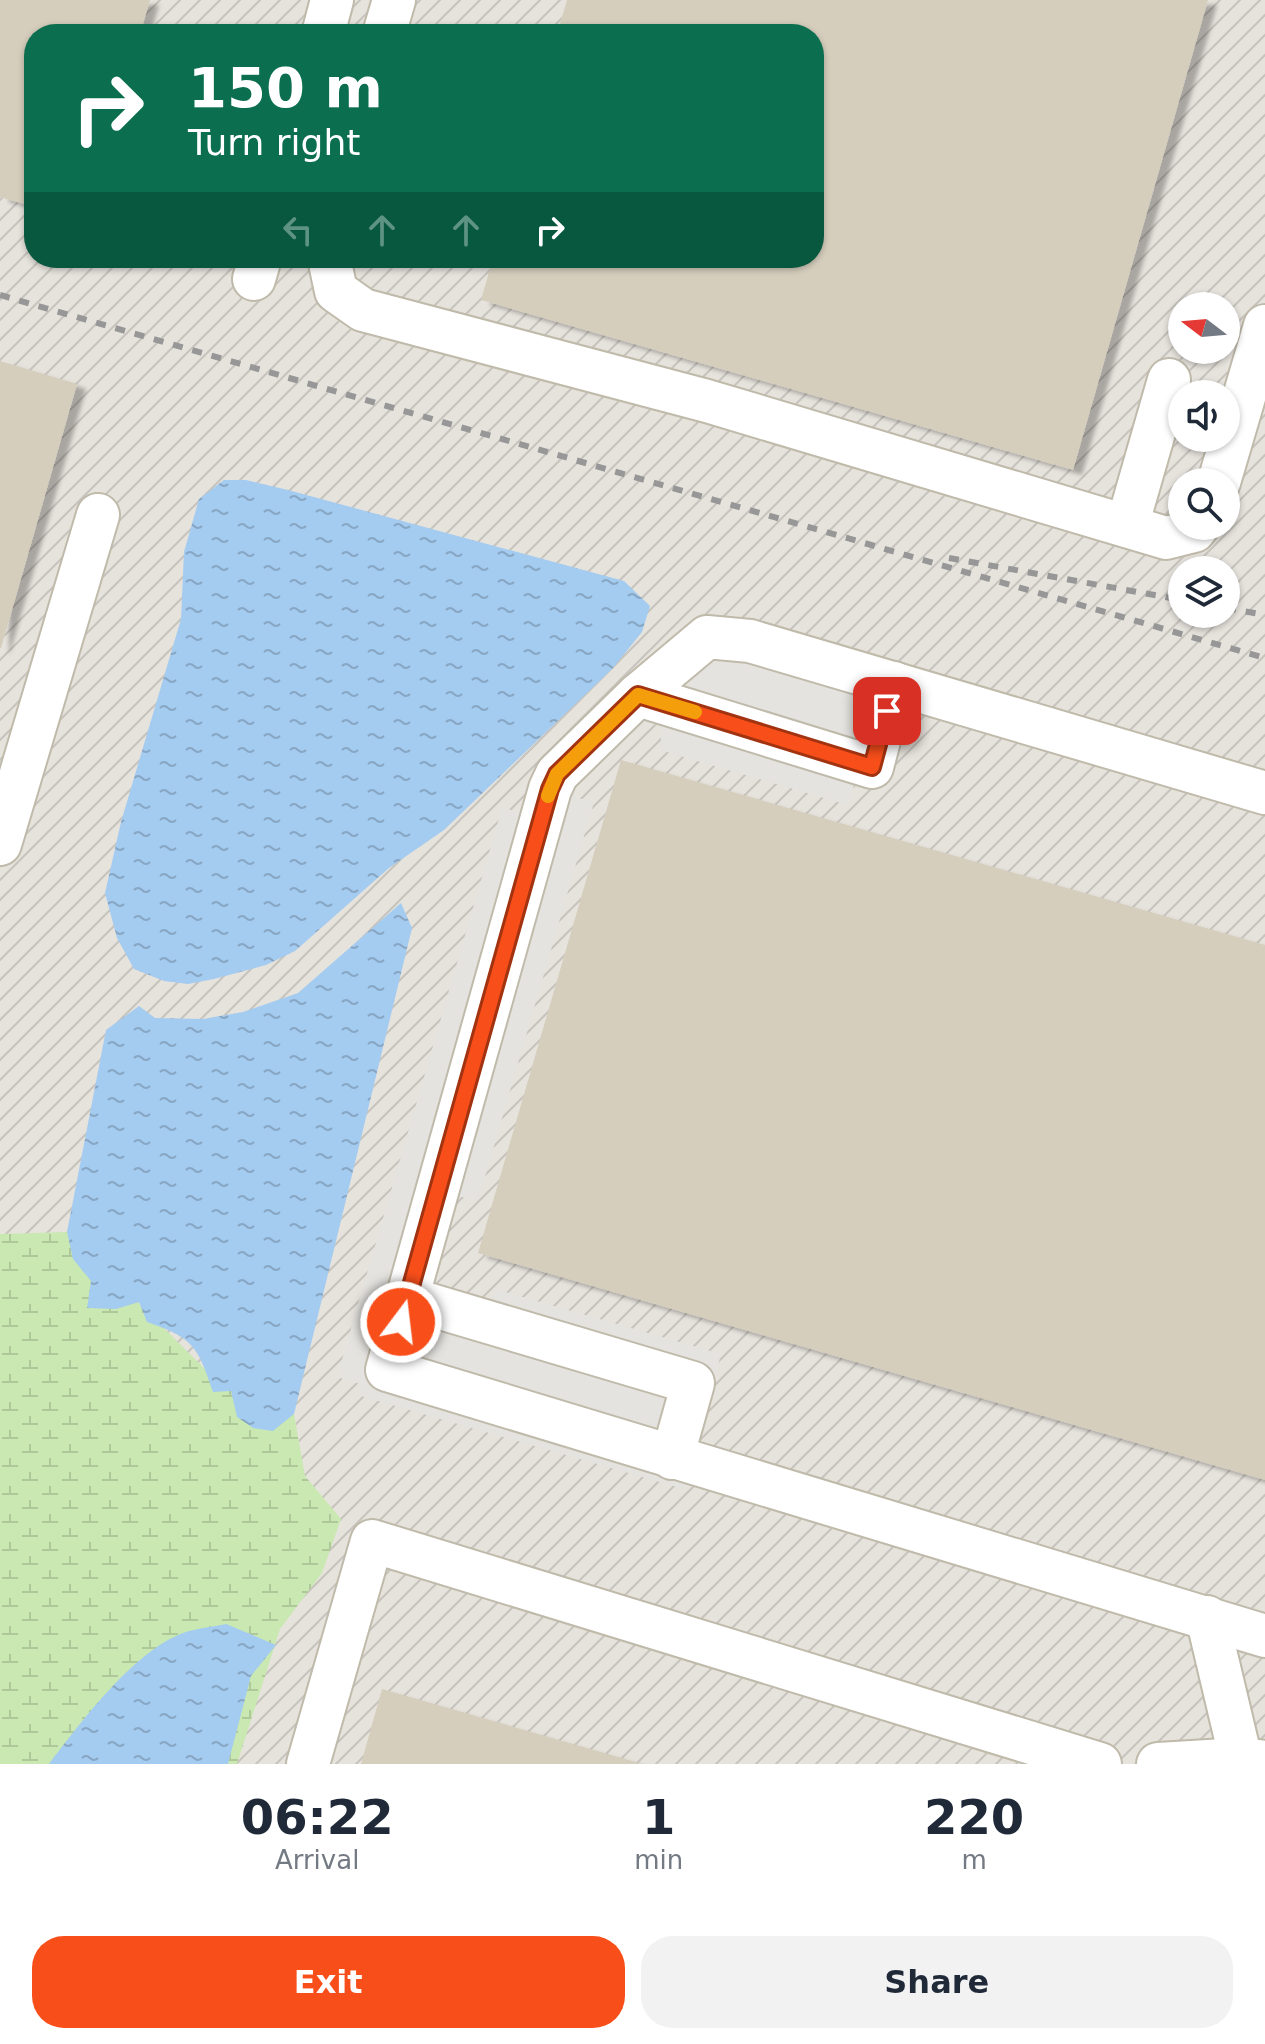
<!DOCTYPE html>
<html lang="en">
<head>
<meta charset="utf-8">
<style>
  :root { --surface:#fff; --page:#f2f2f3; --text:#1f2937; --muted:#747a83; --accent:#f84e1a }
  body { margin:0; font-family:"DejaVu Sans",sans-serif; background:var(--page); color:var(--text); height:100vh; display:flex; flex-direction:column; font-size:30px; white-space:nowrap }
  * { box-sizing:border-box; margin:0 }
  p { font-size:26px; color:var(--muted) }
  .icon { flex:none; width:44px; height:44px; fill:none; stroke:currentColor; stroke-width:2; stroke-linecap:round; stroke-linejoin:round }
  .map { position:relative; height:1764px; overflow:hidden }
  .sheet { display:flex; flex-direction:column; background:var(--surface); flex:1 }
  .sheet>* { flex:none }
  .hud { position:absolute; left:24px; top:24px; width:800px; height:244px; border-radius:32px; box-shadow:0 2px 6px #0004; background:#0b6e4f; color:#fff; overflow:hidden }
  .needle { width:52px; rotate:286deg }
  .buttons { position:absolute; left:1168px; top:292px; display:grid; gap:16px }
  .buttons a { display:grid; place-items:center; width:72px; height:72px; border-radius:50%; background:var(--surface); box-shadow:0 2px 6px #0004; font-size:40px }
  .pin { position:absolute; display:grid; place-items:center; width:68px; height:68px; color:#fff; margin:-34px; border-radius:16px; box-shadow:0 4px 12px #0006 }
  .me { position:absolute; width:88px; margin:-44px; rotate:15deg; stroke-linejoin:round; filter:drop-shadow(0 0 6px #0008) }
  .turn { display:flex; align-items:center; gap:28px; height:168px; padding:0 32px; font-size:36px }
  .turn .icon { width:104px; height:104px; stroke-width:2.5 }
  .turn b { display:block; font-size:56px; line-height:68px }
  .lanes { display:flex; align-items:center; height:76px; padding:0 32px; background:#0003; justify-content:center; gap:40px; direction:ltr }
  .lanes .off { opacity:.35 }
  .eta { display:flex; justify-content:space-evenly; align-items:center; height:136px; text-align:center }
  .eta b { font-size:48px; font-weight:800; line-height:56px }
  .cta { display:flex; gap:16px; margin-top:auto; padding:16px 32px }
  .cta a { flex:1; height:92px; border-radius:32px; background:var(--accent); color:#fff; font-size:32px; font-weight:800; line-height:92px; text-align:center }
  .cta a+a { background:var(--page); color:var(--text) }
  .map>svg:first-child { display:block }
</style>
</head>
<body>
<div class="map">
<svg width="1265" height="1764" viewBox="0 0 1265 1764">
  <defs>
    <pattern id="industrial-furrows" width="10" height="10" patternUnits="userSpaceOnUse" patternTransform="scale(2)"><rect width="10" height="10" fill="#e6e2dc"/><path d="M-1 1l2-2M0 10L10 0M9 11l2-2" fill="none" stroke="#c7c3bd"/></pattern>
    <pattern id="wetland-marsh" width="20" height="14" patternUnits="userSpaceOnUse" patternTransform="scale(2)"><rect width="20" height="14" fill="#cae8b1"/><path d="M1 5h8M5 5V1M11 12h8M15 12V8" fill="none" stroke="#afc899"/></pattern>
    <pattern id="water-ripples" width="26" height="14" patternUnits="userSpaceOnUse" patternTransform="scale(2)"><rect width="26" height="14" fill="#a4cbf0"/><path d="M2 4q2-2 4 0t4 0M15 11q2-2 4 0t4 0" fill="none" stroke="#87a6c3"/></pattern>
    <filter id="shadow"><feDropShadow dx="9" dy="5" stdDeviation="2" flood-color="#0004"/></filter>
  </defs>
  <rect width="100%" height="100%" fill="#f4f1e8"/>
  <path fill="url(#industrial-furrows)" fill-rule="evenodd" d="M0 0H1265V1764H0ZM34 34H814V258H34ZM1182 306H1226V350H1182ZM1182 394H1226V438H1182ZM1182 482H1226V526H1182ZM1182 570H1226V614H1182Z"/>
  <path fill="url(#wetland-marsh)" d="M67 1232 206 1370 294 1414 305 1476 341 1519 322 1573 280 1629 237 1764H0V1234Z"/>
  <g fill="#e5e3df">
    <path d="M714 614 892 661 848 805 660 750 662 725 642 723 602 713Z"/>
    <path d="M570 796 594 802 478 1201 458 1196 453 1201 432 1293 488 1310 495 1289 721 1354 684 1489 361 1396 360 1384 337 1377 502 808 524 813 529 798Z"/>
  </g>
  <g fill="url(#water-ripples)">
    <path d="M224 480H246L288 490 624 581 650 606 642 632 613 668 444 830 389 868 295 951 266 965 214 979 188 984 164 981 134 969 117 938 105 893 121 822 181 619 184 552 199 499Z"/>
    <path d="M401 903 412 928 294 1414 273 1431 253 1428 237 1417 231 1391 213 1392C198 1346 193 1338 147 1322L139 1302 116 1309 87 1308 91 1281 73 1259 67 1232 106 1030 139 1006 155 1018 203 1019 243 1012 298 993Z"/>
    <path d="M226 1624 276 1645 251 1676 228 1764H49C81 1722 133 1652 183 1633 197 1628 213 1627 226 1624Z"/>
  </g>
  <g fill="#d5cebd" filter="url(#shadow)">
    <path d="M0 0H150L140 34H34V207L0 197Z"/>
    <path d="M567 0H1208L1073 470 481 300 493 258H814V34H557Z"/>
    <path d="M0 361 77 384 1 648H0Z"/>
    <path d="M621 760 1265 945V1480L478 1253Z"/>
    <path d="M382 1689 639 1763V1764H361Z"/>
  </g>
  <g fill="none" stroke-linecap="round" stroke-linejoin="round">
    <g stroke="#bfbaaa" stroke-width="46">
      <g id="minor">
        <path d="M323 34 332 0"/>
        <path d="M384 34 394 0"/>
        <path d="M329 258 336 291 363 310 707 401 1166 538 1194 531 1198 526"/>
        <path d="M254 279 260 258"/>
        <path d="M1219 482 1265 326"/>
        <path d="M1127 526 1169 380"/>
        <path d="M638 695 872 767 894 683"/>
        <path d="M1265 793 750 641 707 637 638 695 557 774 550 789 387 1370 1265 1636"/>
        <path d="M0 844 98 515"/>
        <path d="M407 1298 693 1383 672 1458"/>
        <path d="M1207 1617 1242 1764"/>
        <path d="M308 1764 372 1541 1100 1764"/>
        <path d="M1158 1764 1242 1759 1265 1762"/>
      </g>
    </g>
    <use href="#minor" stroke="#fff" stroke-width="42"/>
    <g stroke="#979797" stroke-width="6" stroke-dasharray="10 10" stroke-linecap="butt">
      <path d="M0 295 1265 658"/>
      <path d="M949 558 1182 600"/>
      <path d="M1226 608 1265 615"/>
    </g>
  </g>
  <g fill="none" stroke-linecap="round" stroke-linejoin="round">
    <g stroke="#a13311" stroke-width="20">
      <path id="route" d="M401 1322 550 789 557 774 638 695 872 767 887 711"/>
    </g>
    <use href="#route" stroke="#f84e1a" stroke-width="14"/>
    <path stroke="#f59e0b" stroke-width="14" d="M548 796 557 774 638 695 695 712"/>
  </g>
</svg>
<div class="buttons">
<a><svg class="needle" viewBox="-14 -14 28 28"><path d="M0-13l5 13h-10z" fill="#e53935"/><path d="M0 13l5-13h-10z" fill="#747a83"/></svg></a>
<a><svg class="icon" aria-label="sound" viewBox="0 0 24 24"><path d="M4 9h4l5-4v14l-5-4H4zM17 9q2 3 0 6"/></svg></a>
<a><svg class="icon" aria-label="search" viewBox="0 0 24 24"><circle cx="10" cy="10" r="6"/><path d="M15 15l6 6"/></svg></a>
<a><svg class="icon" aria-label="layers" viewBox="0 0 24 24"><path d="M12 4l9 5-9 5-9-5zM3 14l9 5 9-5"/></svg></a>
</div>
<div class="pin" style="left:887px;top:711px;background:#d93025"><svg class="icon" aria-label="arrive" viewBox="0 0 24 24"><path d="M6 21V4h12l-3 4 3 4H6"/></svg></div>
<svg class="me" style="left:401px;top:1322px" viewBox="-20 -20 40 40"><circle r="17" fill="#f84e1a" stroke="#fff" stroke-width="3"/><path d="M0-11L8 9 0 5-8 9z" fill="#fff"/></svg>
<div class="hud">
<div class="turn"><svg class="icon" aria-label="right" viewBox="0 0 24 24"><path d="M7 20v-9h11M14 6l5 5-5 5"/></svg><div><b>150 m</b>Turn right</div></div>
<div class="lanes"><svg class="icon off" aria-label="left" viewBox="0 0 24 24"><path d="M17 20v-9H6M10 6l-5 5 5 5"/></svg><svg class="icon off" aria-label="ahead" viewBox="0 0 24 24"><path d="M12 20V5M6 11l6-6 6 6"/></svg><svg class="icon off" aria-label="ahead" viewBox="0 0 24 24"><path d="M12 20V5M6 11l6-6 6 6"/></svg><svg class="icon" aria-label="right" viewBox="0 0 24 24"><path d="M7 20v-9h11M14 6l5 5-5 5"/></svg></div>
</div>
</div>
<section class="sheet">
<div class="eta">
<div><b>06:22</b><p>Arrival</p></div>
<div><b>1</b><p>min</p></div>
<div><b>220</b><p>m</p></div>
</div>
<div class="cta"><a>Exit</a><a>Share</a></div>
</section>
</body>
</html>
